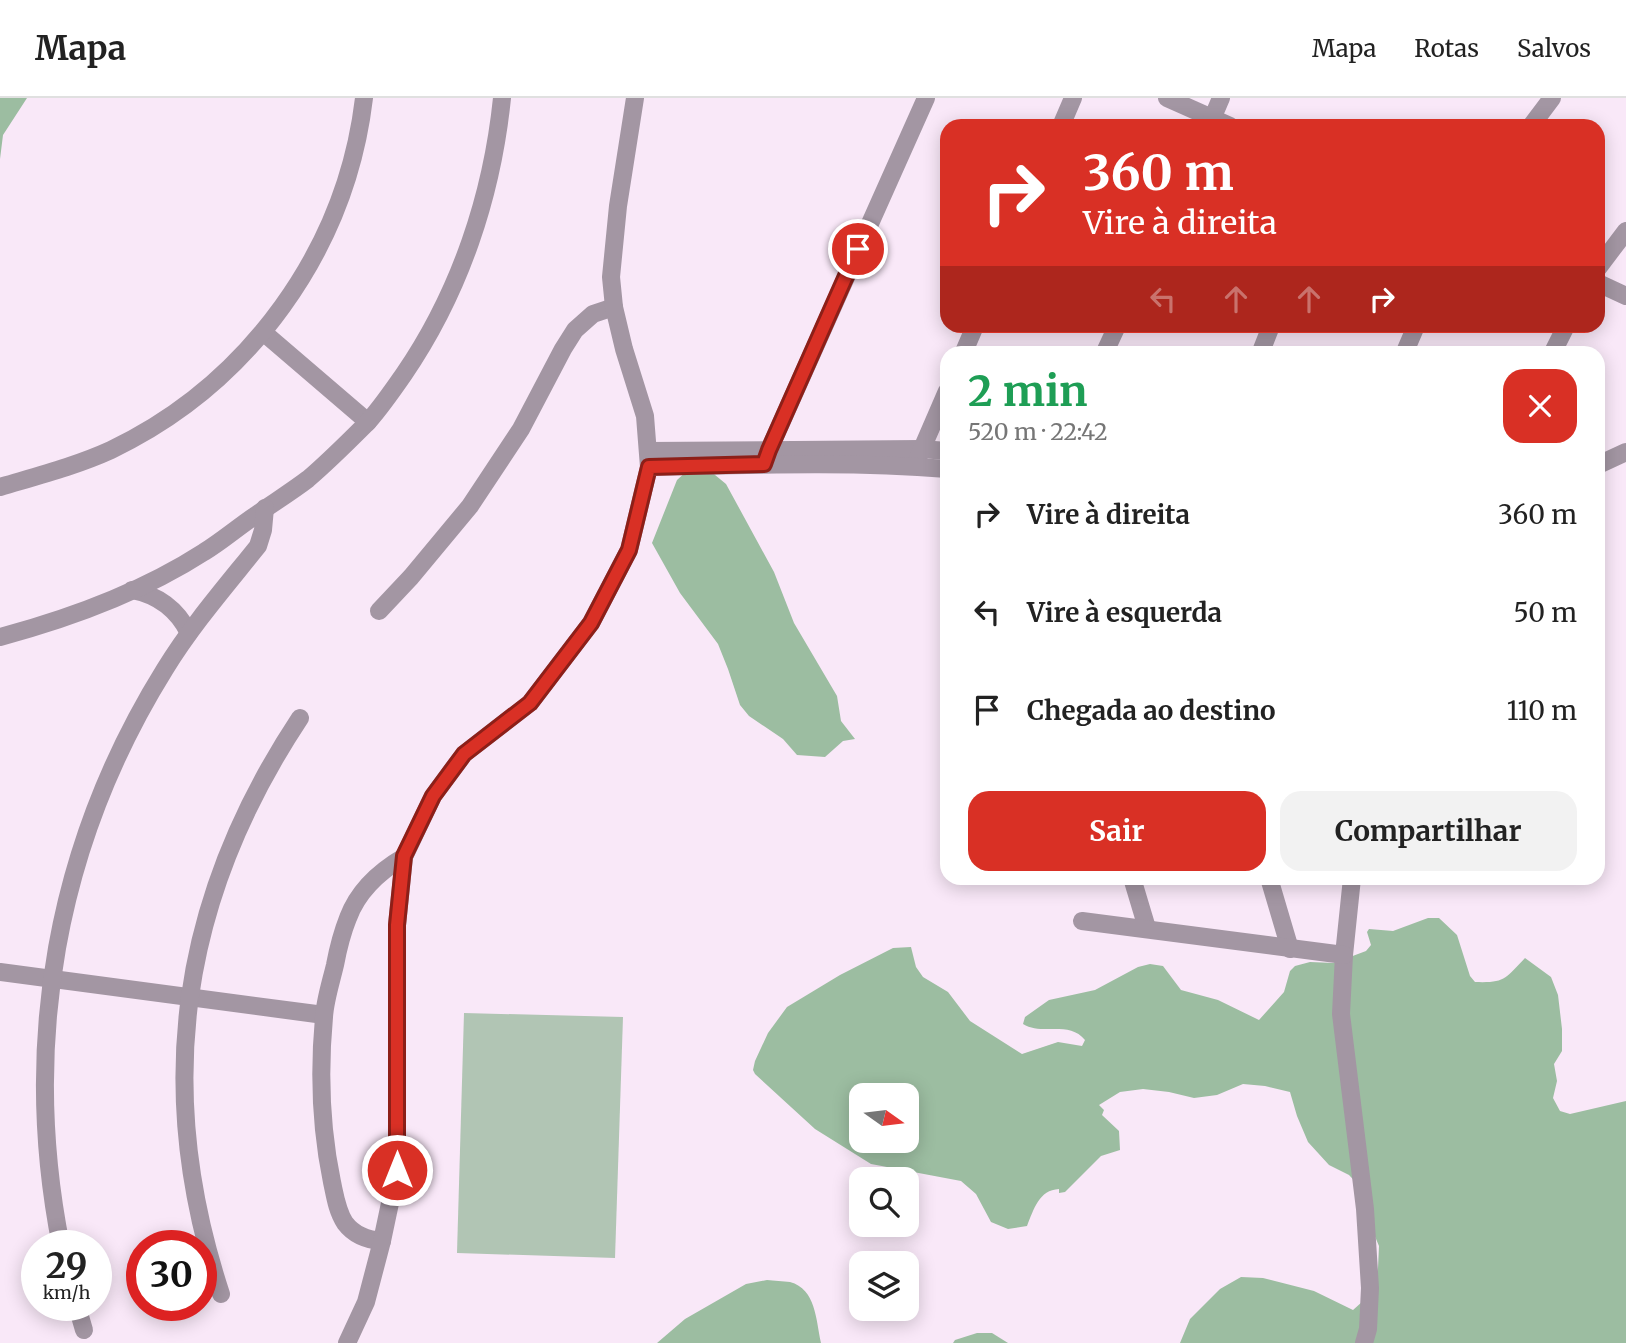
<!DOCTYPE html>
<html lang="pt">
<head>
<meta charset="utf-8">
<style>
  :root { --surface:#fff; --page:#f2f2f2; --text:#222; --muted:#767676; --line:#e0e0e0; --accent:#d93025 }
  body { margin:0; font-family:Merriweather,serif; background:var(--page); color:var(--text); height:100vh; display:flex; flex-direction:column; font-size:26px; white-space:nowrap }
  * { box-sizing:border-box; margin:0 }
  p { font-size:23px; color:var(--muted) }
  .icon { flex:none; width:38px; height:38px; fill:none; stroke:currentColor; stroke-width:2; stroke-linecap:round; stroke-linejoin:round }
  .map { position:relative; flex:1; overflow:hidden }
  .side { position:absolute; left:940px; top:248px; width:665px; height:539px; display:flex; flex-direction:column; background:var(--surface); border-radius:21px; box-shadow:0 4px 18px #0003 }
  .side>* { flex:none }
  .banner { position:absolute; left:940px; top:21px; width:665px; height:214px; border-radius:21px; box-shadow:0 4px 18px #0003; background:#d93025; color:#fff; overflow:hidden }
  .needle { width:46px; rotate:104deg }
  .tools { position:absolute; left:849px; top:985px; display:grid; gap:14px }
  .tools a { display:grid; place-items:center; width:70px; height:70px; border-radius:14px; background:var(--surface); box-shadow:0 4px 18px #0003; font-size:35px }
  .speed { position:absolute; left:21px; top:1132px; display:flex; gap:14px; font-size:35px; font-weight:700; text-align:center }
  .speed>* { display:grid; place-content:center; width:91px; height:91px; border-radius:50%; background:var(--surface); box-shadow:0 4px 18px #0003; line-height:1 }
  .speed small { font-size:18px; font-weight:400 }
  .speed .limit { border:10px solid #d22; background:#fff; color:#111 }
  .pin { position:absolute; display:grid; place-items:center; width:60px; height:60px; color:#fff; margin:-30px; border:4px solid #fff; border-radius:50%; box-shadow:0 2px 7px #0007 }
  .me { position:absolute; width:77px; margin:-38px; rotate:0deg; stroke-linejoin:round; filter:drop-shadow(0 0 5px #0008) }
  .turn { display:flex; align-items:center; gap:24px; height:147px; padding:0 28px; font-size:32px }
  .turn .icon { width:91px; height:91px; stroke-width:2.5 }
  .turn b { display:block; font-size:49px; line-height:60px }
  .lanes { display:flex; align-items:center; height:66px; padding:0 28px; background:#0003; justify-content:center; gap:35px; direction:ltr }
  .lanes .off { opacity:.35 }
  .round { display:grid; place-items:center; flex:none; width:74px; height:74px; border-radius:21px; background:var(--page) }
  .headline { display:flex; align-items:center; justify-content:space-between; height:119px; padding:0 28px }
  h1 { font-size:42px; font-weight:700; line-height:52px; color:#1e9e55 }
  .button { display:flex; gap:14px; margin-top:auto; padding:14px 28px }
  .button a { flex:1; height:80px; border-radius:21px; background:var(--accent); color:#fff; font-size:28px; font-weight:700; line-height:80px; text-align:center }
  .button a+a { background:var(--page); color:var(--text) }
  ul { padding:0; list-style:none }
  li { display:flex; align-items:center; gap:21px; height:98px; padding:0 28px }
  li div { flex:1 }
  li b { display:block; font-size:26px }
  li em { font-style:normal }
  header { display:flex; align-items:center; gap:42px; box-sizing:border-box; height:98px; padding:0 35px; background:var(--surface); border-bottom:2px solid var(--line) }
  header strong { font-size:33px }
  nav { display:flex; gap:38px; margin-inline-start:auto; font-size:24px }
  .map>svg:first-child { display:block }
</style>
</head>
<body>
<header>
<strong>Mapa</strong>
<nav><a>Mapa</a><a>Rotas</a><a>Salvos</a></nav>
</header>
<div class="map">
<svg width="1626" height="1245" viewBox="0 0 1626 1245">
  <rect width="100%" height="100%" fill="#f9e8f8"/>
  <path fill="#b1c5b4" d="M464 915 623 919 615 1160 457 1155Z"/>
  <g fill="#9cbda1" fill-rule="evenodd">
    <path d="M0 0H27L3 37 0 61Z"/>
    <path d="M698 363 726 386 774 474 794 525 837 598 841 623 855 641 843 643 825 659 797 657 783 641 749 618 740 607 728 571 718 546 680 495 652 445 677 382Z"/>
    <path d="M1428 820H1439L1457 837 1470 878 1475 884C1505 885 1505 881 1525 860L1551 879 1558 897 1562 931V953L1554 966 1557 983 1553 1000 1560 1013 1570 1016 1626 1003V1245H1180L1190 1221 1220 1191 1241 1179 1263 1180 1314 1193 1353 1212 1372 1195 1378 1170 1379 1148 1368 1122 1366 1095 1349 1077 1329 1067 1308 1044 1297 1018 1290 994 1265 988 1243 986 1217 997 1194 1000 1169 994 1143 991 1120 994 1099 1007 1104 1012 1102 1017 1119 1033 1120 1052 1101 1058 1065 1094 1059 1095V1091C1039 1092 1034 1111 1027 1128L1008 1131 991 1124 976 1096 961 1083 871 1066 815 1031 755 976 753 972 755 963 768 935 787 909 840 877 893 850 911 849 916 869 923 879 948 894 970 923 1022 956 1058 944 1082 948 1085 942C1069 922 1042 938 1023 926L1025 919 1049 902 1095 892 1138 869 1150 866 1163 868 1181 892 1218 902 1259 922 1284 894 1290 873 1295 868 1310 864 1334 865 1366 853 1371 847 1367 834 1369 831 1393 833ZM861 998H906V1043H861Z"/>
    <path d="M767 1182C774 1183 783 1183 790 1184 816 1191 816 1222 821 1245H657L685 1221 746 1186Z"/>
    <path d="M977 1235H992L1008 1245H953L955 1242Z"/>
  </g>
  <g fill="none" stroke-linecap="round" stroke-linejoin="round">
    <g stroke="#a396a3" stroke-width="18">
      <path d="M1167 0 1230 28"/>
      <path d="M1061 28 1073 0"/>
      <path d="M1209 28 1221 0"/>
      <path d="M1531 28 1552 0"/>
      <path d="M1598 170 1626 133"/>
      <path d="M1598 185 1626 198"/>
      <path d="M263 234 368 324"/>
      <path d="M963 256 975 228"/>
      <path d="M1104 256 1117 228"/>
      <path d="M1260 256 1271 228"/>
      <path d="M1404 256 1416 228"/>
      <path d="M1552 256 1566 228"/>
      <path d="M648 353 921 351 947 353"/>
      <path d="M918 360 947 293"/>
      <path d="M764 366 769 352 926 0"/>
      <path d="M1598 367 1626 354"/>
      <path d="M649 369C748 367 848 363 947 371"/>
      <path d="M0 389C37 378 76 368 111 352 249 286 346 152 364 0"/>
      <path d="M132 492C158 497 177 511 189 535"/>
      <path d="M379 513 411 479 470 408 521 331 563 251 575 232 593 216 614 209"/>
      <path d="M0 539C71 520 142 494 204 454 222 443 238 429 256 417 273 405 291 394 308 381 328 364 347 345 366 326 380 311 392 293 404 276 460 194 492 98 502 0"/>
      <path d="M1132 780 1147 830"/>
      <path d="M1269 780 1290 851"/>
      <path d="M1352 780 1344 857 1341 916 1365 1111 1370 1190 1368 1231 1364 1245"/>
      <path d="M1082 823 1344 857"/>
      <path d="M0 874 324 917"/>
      <path d="M382 1143C368 1142 354 1137 345 1125 337 1113 335 1098 332 1084 321 1031 319 973 324 919 325 902 331 884 335 867 338 851 342 835 348 820 358 793 380 773 404 759"/>
      <path d="M61 1148C21 946 56 746 165 571 192 527 226 488 258 448L263 432 265 410"/>
      <path d="M221 1196C153 990 180 801 300 620"/>
      <path d="M77 1208 84 1232"/>
      <path d="M347 1245 366 1204 382 1143 397 1072V827L404 759 433 698 464 656 530 605 591 525 629 452 649 369 645 318 624 251 614 209 611 179 618 108 635 0"/>
    </g>
  </g>
  <g fill="none" stroke-linecap="round" stroke-linejoin="round">
    <g stroke="#8d1f18" stroke-width="18">
      <path id="route" d="M397 1072V827L404 758 433 698 464 656 530 605 591 525 629 452 649 369 764 366 769 352 858 151"/>
    </g>
    <use href="#route" stroke="#d93025" stroke-width="12"/>
  </g>
</svg>
<div class="tools">
<a><svg class="needle" viewBox="-14 -14 28 28"><path d="M0-13l5 13h-10z" fill="#e53935"/><path d="M0 13l5-13h-10z" fill="#767676"/></svg></a>
<a><svg class="icon" aria-label="search" viewBox="0 0 24 24"><circle cx="10" cy="10" r="6"/><path d="M15 15l6 6"/></svg></a>
<a><svg class="icon" aria-label="layers" viewBox="0 0 24 24"><path d="M12 4l9 5-9 5-9-5zM3 14l9 5 9-5"/></svg></a>
</div>
<div class="speed"><div>29<small>km/h</small></div><div class="limit">30</div></div>
<div class="pin" style="left:858px;top:151px;background:#d93025"><svg class="icon" aria-label="arrive" viewBox="0 0 24 24"><path d="M6 21V4h12l-3 4 3 4H6"/></svg></div>
<svg class="me" style="left:397px;top:1072px" viewBox="-20 -20 40 40"><circle r="17" fill="#d93025" stroke="#fff" stroke-width="3"/><path d="M0-11L8 9 0 5-8 9z" fill="#fff"/></svg>
<div class="banner">
<div class="turn"><svg class="icon" aria-label="right" viewBox="0 0 24 24"><path d="M7 20v-9h11M14 6l5 5-5 5"/></svg><div><b>360 m</b>Vire à direita</div></div>
<div class="lanes"><svg class="icon off" aria-label="left" viewBox="0 0 24 24"><path d="M17 20v-9H6M10 6l-5 5 5 5"/></svg><svg class="icon off" aria-label="ahead" viewBox="0 0 24 24"><path d="M12 20V5M6 11l6-6 6 6"/></svg><svg class="icon off" aria-label="ahead" viewBox="0 0 24 24"><path d="M12 20V5M6 11l6-6 6 6"/></svg><svg class="icon" aria-label="right" viewBox="0 0 24 24"><path d="M7 20v-9h11M14 6l5 5-5 5"/></svg></div>
</div>
<section class="side">
<div class="headline"><div><h1>2 min</h1><p>520 m · 22:42</p></div><a class="round" style="background:#d93025;color:#fff"><svg class="icon" aria-label="close" viewBox="0 0 24 24"><path d="M6 6l12 12M18 6L6 18"/></svg></a></div>
<ul>
<li><svg class="icon" aria-label="right" viewBox="0 0 24 24"><path d="M7 20v-9h11M14 6l5 5-5 5"/></svg><div><b>Vire à direita</b></div><em>360 m</em></li>
<li><svg class="icon" aria-label="left" viewBox="0 0 24 24"><path d="M17 20v-9H6M10 6l-5 5 5 5"/></svg><div><b>Vire à esquerda</b></div><em>50 m</em></li>
<li><svg class="icon" aria-label="arrive" viewBox="0 0 24 24"><path d="M6 21V4h12l-3 4 3 4H6"/></svg><div><b>Chegada ao destino</b></div><em>110 m</em></li>
</ul>
<div class="button"><a>Sair</a><a>Compartilhar</a></div>
</section>
</div>
</body>
</html>
